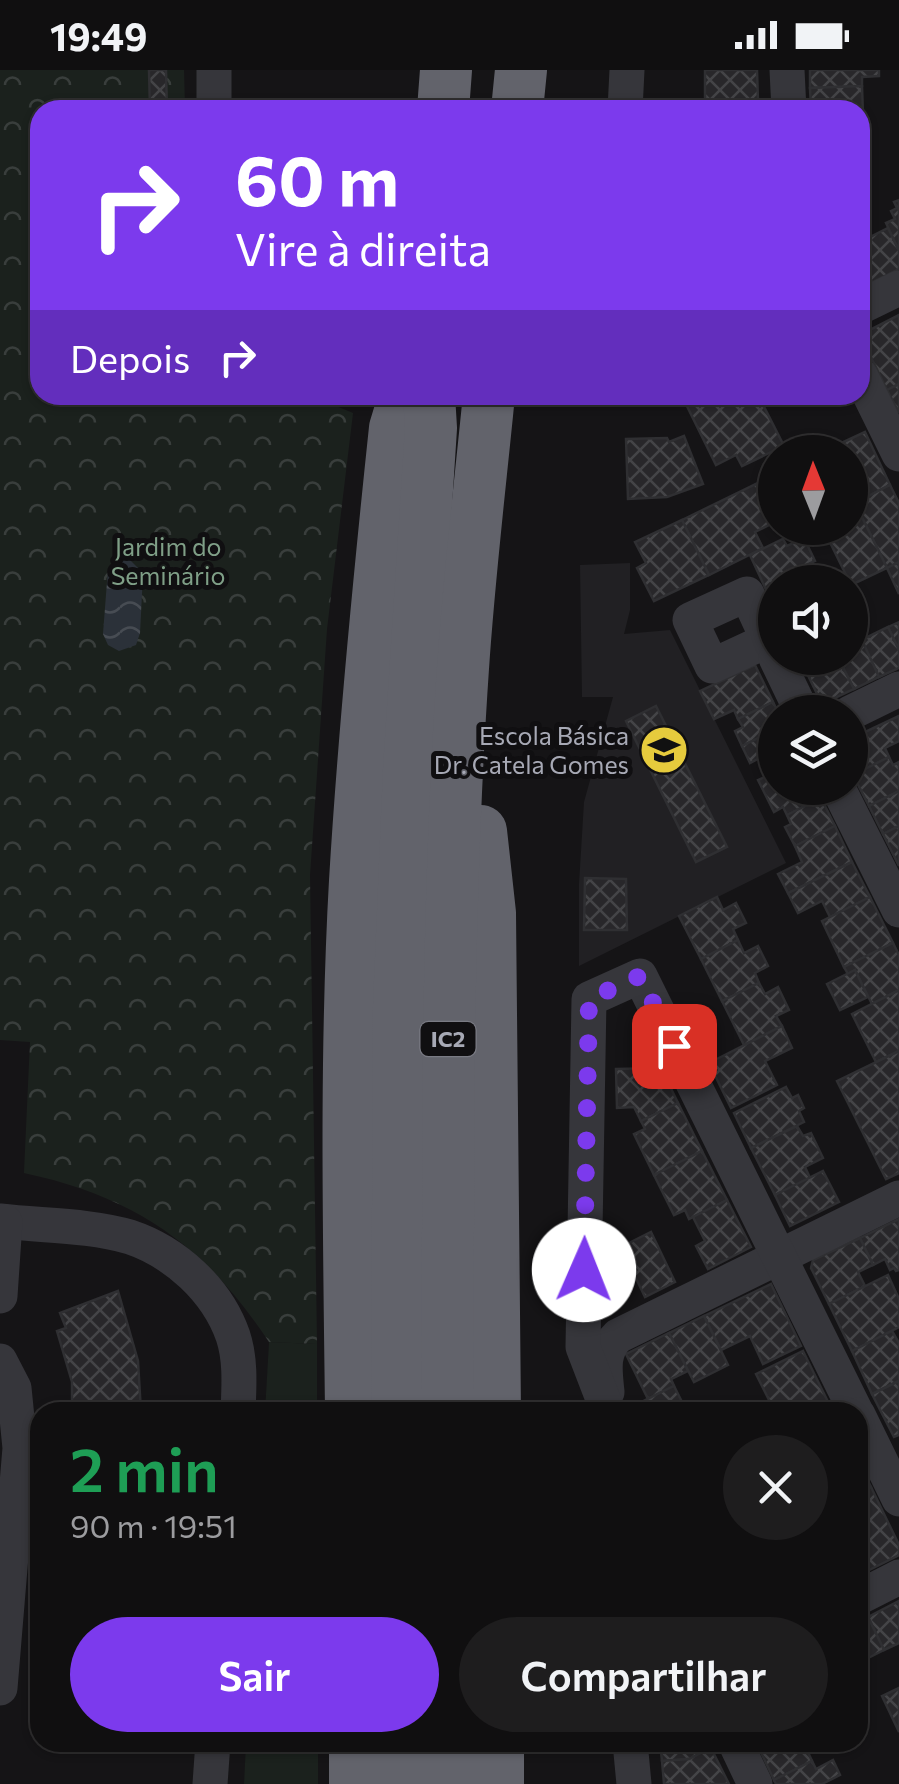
<!DOCTYPE html>
<html lang="pt">
<head>
<meta charset="utf-8">
<style>
  :root { --surface:#100f10; --page:#1e1d1e; --text:#f1f3f6; --muted:#9c9c9f; --line:#302f30; --accent:#7c3aed }
  body { margin:0; font-family:Commissioner,sans-serif; background:var(--page); color:var(--text); height:100vh; display:flex; flex-direction:column; font-size:38px; white-space:nowrap }
  * { box-sizing:border-box; margin:0 }
  p { font-size:32px; color:var(--muted) }
  .icon { flex:none; width:55px; height:55px; fill:none; stroke:currentColor; stroke-width:2; stroke-linecap:round; stroke-linejoin:round }
  .map { position:relative; flex:1; overflow:hidden }
  .side { position:absolute; left:30px; top:1332px; width:838px; height:350px; display:flex; flex-direction:column; background:var(--surface); border-radius:30px; box-shadow:0 2px 8px #0004,0 0 0 2px var(--line) }
  .side>* { flex:none }
  .hud { position:absolute; left:30px; top:30px; width:840px; height:305px; border-radius:30px; box-shadow:0 2px 8px #0004,0 0 0 2px var(--line); background:#7c3aed; color:#fff; overflow:hidden }
  .needle { width:65px; rotate:359deg }
  .fabs { position:absolute; left:758px; top:365px; display:grid; gap:20px }
  .fabs a { display:grid; place-items:center; width:110px; height:110px; border-radius:50%; background:var(--surface); box-shadow:0 2px 8px #0004,0 0 0 2px var(--line); font-size:50px }
  .pin { position:absolute; display:grid; place-items:center; width:85px; height:85px; color:#fff; margin:-42px; border-radius:20px; box-shadow:0 5px 15px #0006 }
  .me { position:absolute; width:110px; margin:-55px; rotate:1deg; stroke-linejoin:round; filter:drop-shadow(0 0 8px #0008) }
  .turn { display:flex; align-items:center; gap:35px; height:210px; padding:0 40px; font-size:45px }
  .turn .icon { width:130px; height:130px; stroke-width:2.5 }
  .turn b { display:block; font-size:70px; line-height:85px }
  .then { display:flex; align-items:center; height:95px; padding:0 40px; background:#0003; gap:20px; font-size:38px }
  .round { display:grid; place-items:center; flex:none; width:105px; height:105px; border-radius:52px; background:var(--page) }
  .head { display:flex; align-items:center; justify-content:space-between; height:170px; padding:0 40px }
  h1 { font-size:60px; font-weight:600; line-height:75px; color:#1e9e55 }
  .button { display:flex; gap:20px; margin-top:auto; padding:20px 40px }
  .button a { flex:1; height:115px; border-radius:60px; background:var(--accent); color:#fff; font-size:40px; font-weight:600; line-height:115px; text-align:center }
  .button a+a { background:var(--page); color:var(--text) }
  .status { display:flex; justify-content:space-between; align-items:center; height:70px; padding:0 50px; background:var(--surface); direction:ltr }
  .status svg { height:28px; fill:currentColor }
  .map>svg:first-child { display:block }
</style>
</head>
<body>
<div class="status"><b>19:49</b><svg viewBox="0 0 49 12"><path d="M0 12V9h3v3zM5 12V6h3v6zM10 12V3h3v9zM15 12V0h3v12zM26 1h20v11H26zM47 4h2v5h-2z"/></svg></div>
<div class="map">
<svg width="899" height="1714" viewBox="0 0 899 1714">
  <defs>
    <pattern id="park-crowns" width="20" height="18" patternUnits="userSpaceOnUse" patternTransform="scale(2.5)"><rect width="20" height="18" fill="#1b211d"/><path d="M2 6a3 3 0 1 1 6 0M12 15a3 3 0 1 1 6 0" fill="none" stroke="#393e3c"/></pattern>
    <pattern id="water-waves" width="16" height="10" patternUnits="userSpaceOnUse" patternTransform="scale(2.5)"><rect width="16" height="10" fill="#2b3139"/><path d="M0 5q4-4 8 0t8 0" fill="none" stroke="#474c53"/></pattern>
    <pattern id="building-cross-hatch" width="8" height="8" patternUnits="userSpaceOnUse" patternTransform="scale(2.5)"><rect width="8" height="8" fill="#28272a"/><path d="M0 0l8 8M0 8l8-8" fill="none" stroke="#444447"/></pattern>
  </defs>
  <rect width="100%" height="100%" fill="#151416"/>
  <path fill="#212023" d="M630 493V540L624 564 670 560 786 793 579 896V814L584 732 613 627H582L580 495Z"/>
  <g fill="#1b211d">
    <path d="M269 1272 317 1274V1342H265Z"/>
    <path d="M246 1673H318V1714H244Z"/>
  </g>
  <path fill="url(#park-crowns)" d="M0 0H184L185 40H40V325H309L353 343 327 559 310 805 317 1274 269 1272C206 1177 137 1127 24 1103L30 972 0 970Z"/>
  <path fill="url(#water-waves)" d="M130 490 143 503 140 563 136 575 119 581 108 575 103 564 108 499 118 491Z"/>
  <g fill="url(#building-cross-hatch)" stroke="#2f2f32" stroke-width="2.5">
    <path d="M149 0H166L167 40H150Z"/>
    <path d="M705 0H757L758 31 705 32Z"/>
    <path d="M810 0H879V6L862 7V16L810 18Z"/>
    <path d="M862 16 864 72 860 73V40H811L810 18Z"/>
    <path d="M769 31V40H705V32Z"/>
    <path d="M860 82 868 83 869 122H860V133Z"/>
    <path d="M899 130V181L886 153 895 149 891 141 897 138 894 132Z"/>
    <path d="M888 158 899 181V199L860 218V166L864 170Z"/>
    <path d="M899 245V314L887 320 864 273 868 261Z"/>
    <path d="M899 314V343L887 320Z"/>
    <path d="M694 325H758L784 376 742 396 736 385 716 395 684 330Z"/>
    <path d="M865 362 890 415 850 435V382H822Z"/>
    <path d="M684 366 703 414 667 427 628 429 626 369 667 368 669 372Z"/>
    <path d="M775 405V452L756 414Z"/>
    <path d="M756 414 775 452 755 462 763 478 709 505 682 450Z"/>
    <path d="M890 415 899 433V492L887 498 855 433Z"/>
    <path d="M855 433 887 498 851 515 823 458H850V435Z"/>
    <path d="M682 450 709 505 654 531 637 498 646 493 635 472Z"/>
    <path d="M804 468 815 491 798 499 802 508 792 512H775V521L768 524 750 485 783 469 787 476Z"/>
    <path d="M899 492V524L887 498Z"/>
    <path d="M899 552V580L888 557Z"/>
    <path d="M888 557 899 580V598L879 607 861 570Z"/>
    <path d="M861 568 879 607 854 619 838 588H850V573Z"/>
    <path d="M819 588H838L854 619 822 634 803 595Z"/>
    <path d="M755 595 773 632 738 649 734 640 714 649 700 621Z"/>
    <path d="M773 632 778 642H775V660L742 676 735 661 743 657 738 649Z"/>
    <path d="M656 636 727 777 696 792 626 651Z"/>
    <path d="M899 646V671L885 678 889 687 853 705 850 698V669Z"/>
    <path d="M775 660V692L763 698 758 689 750 693 742 676Z"/>
    <path d="M889 687 893 695 899 692V721L869 736 853 705Z"/>
    <path d="M775 692V718H816L821 728 787 745 783 737 774 742 758 710 767 706 763 698Z"/>
    <path d="M899 721V756L883 764 869 736Z"/>
    <path d="M821 728 835 756 795 776 785 757 791 754 787 745Z"/>
    <path d="M835 756 852 792 788 823 778 804 802 792 795 776Z"/>
    <path d="M899 756V796L883 764Z"/>
    <path d="M852 792 870 827 830 847 822 831 798 843 788 823Z"/>
    <path d="M585 808 626 809 627 860H584Z"/>
    <path d="M717 827 723 840 736 833 746 853 733 859 738 870 701 889 679 846Z"/>
    <path d="M870 827 893 873 844 897 822 851Z"/>
    <path d="M738 870 744 883 758 876 768 896 755 903 759 913 722 931 701 889Z"/>
    <path d="M893 873 899 885V920L872 934 855 900 848 904 844 897Z"/>
    <path d="M855 900 868 927 840 940 827 914Z"/>
    <path d="M759 913 765 924 778 917 789 940 776 946 782 956 744 975 722 931Z"/>
    <path d="M899 920V981L876 992 852 944Z"/>
    <path d="M782 956 792 978 765 991 777 1015 731 1038 709 993Z"/>
    <path d="M899 981V1103L886 1109 837 1011Z"/>
    <path d="M661 998 678 1033 641 1051 634 1037 617 1038 616 999Z"/>
    <path d="M786 1017 792 1028 798 1025 804 1038 799 1041 804 1052 751 1078 734 1043Z"/>
    <path d="M678 1033 702 1081 654 1105 634 1064 645 1059 641 1051Z"/>
    <path d="M797 1056 803 1066 811 1063 823 1088 805 1097 810 1108 775 1125 751 1078Z"/>
    <path d="M702 1081 727 1130 689 1149 685 1140 674 1145 654 1105Z"/>
    <path d="M823 1101 839 1132 790 1156 775 1125Z"/>
    <path d="M727 1130 751 1177 708 1199 696 1176 705 1171 693 1147Z"/>
    <path d="M899 1149V1200L896 1201 894 1198 890 1200 885 1189 873 1195 860 1168Z"/>
    <path d="M651 1162 675 1212 645 1227 621 1177Z"/>
    <path d="M860 1168 873 1195 858 1202 865 1216 829 1234 811 1198 813 1190Z"/>
    <path d="M888 1205 899 1229V1257L852 1281 829 1234Z"/>
    <path d="M771 1214 801 1276 763 1294 750 1266 721 1280 704 1246Z"/>
    <path d="M118 1221 138 1291 141 1342H72V1312L57 1261 66 1258 60 1243Z"/>
    <path d="M704 1246 728 1295 694 1312 669 1263Z"/>
    <path d="M892 1261 899 1273V1311L872 1324 852 1281Z"/>
    <path d="M669 1263 688 1301 671 1309 674 1316 648 1329 626 1284Z"/>
    <path d="M803 1281 833 1342H775L756 1304Z"/>
    <path d="M899 1311V1365L894 1367 872 1324Z"/>
    <path d="M674 1316 687 1342H633L631 1337Z"/>
    <path d="M858 1391 871 1417 858 1424Z"/>
    <path d="M871 1417 899 1475V1485L861 1504 858 1497V1424Z"/>
    <path d="M899 1531V1573L884 1580 868 1547Z"/>
    <path d="M868 1547 884 1580 858 1593V1552Z"/>
    <path d="M899 1618V1662L882 1626Z"/>
    <path d="M660 1672H708L711 1678 689 1689 662 1691Z"/>
    <path d="M756 1672H823L807 1680 812 1691 774 1710Z"/>
    <path d="M711 1678 729 1714H664L662 1691 689 1689Z"/>
    <path d="M833 1690 840 1705 822 1714H776L774 1710 812 1691 816 1699Z"/>
  </g>
  <g fill="none" stroke-linecap="round" stroke-linejoin="round">
    <g stroke="#36363b" stroke-width="35">
      <path d="M214 0V40"/>
      <path d="M787 0 789 40"/>
      <path d="M625 40 627 0"/>
      <path d="M860 237 899 218"/>
      <path d="M860 305 899 384"/>
      <path d="M768 570 712 596 690 550 747 524 775 585"/>
      <path d="M776 588 802 642"/>
      <path d="M850 643 899 619"/>
      <path d="M838 718 899 840"/>
      <path d="M0 1151C43 1156 89 1155 130 1167 175 1182 217 1220 233 1266 241 1290 239 1317 238 1342"/>
      <path d="M0 1226 5 1152"/>
      <path d="M0 1291 14 1318 20 1378 0 1618"/>
      <path d="M607 1322C605 1301 601 1282 618 1266L899 1128"/>
      <path d="M608 1342 583 1277 589 929 640 906 856 1342"/>
      <path d="M858 1345 899 1429"/>
      <path d="M858 1528 899 1507"/>
      <path d="M630 1672 634 1714"/>
      <path d="M735 1672 755 1714"/>
      <path d="M210 1714 213 1672"/>
    </g>
    <g stroke="#62636b" stroke-width="52">
      <path d="M443 40 446 0"/>
      <path d="M517 40 521 0"/>
      <path d="M481 761 490 843 495 1342"/>
      <path d="M351 1342C349 1166 345 988 355 811 364 660 379 509 395 358L405 325"/>
      <path d="M397 1342 399 935 409 699 431 358 429 325"/>
      <path d="M448 1342C448 1094 446 846 463 598 469 507 480 416 489 325"/>
      <path d="M355 1672V1714"/>
      <path d="M400 1672V1714"/>
      <path d="M498 1672V1714"/>
      <path d="M448 1714V1672"/>
    </g>
  </g>
  <g fill="none" stroke-linecap="round" stroke-linejoin="round">
    <path stroke="#7c3aed" stroke-width="18" stroke-dasharray="0 32.4" d="M584 1200 589 929 640 906 674 976"/>
  </g>
  <defs>
    <g id="school-disc" transform="scale(2.5)"><circle r="9.5" fill="#e6cb3d" stroke="#100f11"/><path d="M0-5L7-2L0 1L-7-2ZM-4 1L0 2.5L4 1V4Q0 6-4 4Z" fill="#111"/></g>
  </defs>
  <g fill-rule="evenodd">
    <use href="#school-disc" x="664" y="680"/>
  </g>
  <g text-anchor="middle" stroke-width="10" stroke-linejoin="round" paint-order="stroke">
    <rect fill="#100f11" stroke="#7a7b84" stroke-width="2.5" x="420.5" y="952" width="55" height="34" rx="8"/>
    <g font-size="22" font-weight="bold" fill="#a7a9b5">
      <text x="448" y="977">IC2</text>
    </g>
    <g font-size="25" fill="#7f9f87" stroke="#100f11">
      <text x="168" y="486">Jardim do<tspan x="168" dy="29">Seminário</tspan></text>
    </g>
    <g font-size="25" fill="#a7a9b5" stroke="#100f11" text-anchor="end">
      <text x="629" y="675">Escola Básica<tspan x="629" dy="29">Dr. Catela Gomes</tspan></text>
    </g>
  </g>
</svg>
<div class="fabs">
<a><svg class="needle" viewBox="-14 -14 28 28"><path d="M0-13l5 13h-10z" fill="#e53935"/><path d="M0 13l5-13h-10z" fill="#9c9c9f"/></svg></a>
<a><svg class="icon" aria-label="sound" viewBox="0 0 24 24"><path d="M4 9h4l5-4v14l-5-4H4zM17 9q2 3 0 6"/></svg></a>
<a><svg class="icon" aria-label="layers" viewBox="0 0 24 24"><path d="M12 4l9 5-9 5-9-5zM3 14l9 5 9-5"/></svg></a>
</div>
<div class="pin" style="left:674px;top:976px;background:#d93025"><svg class="icon" aria-label="arrive" viewBox="0 0 24 24"><path d="M6 21V4h12l-3 4 3 4H6"/></svg></div>
<svg class="me" style="left:584px;top:1200px" viewBox="-20 -20 40 40"><circle r="19" fill="#fff"/><path d="M0-13L10 11 0 6-10 11z" fill="#7c3aed"/></svg>
<div class="hud">
<div class="turn"><svg class="icon" aria-label="right" viewBox="0 0 24 24"><path d="M7 20v-9h11M14 6l5 5-5 5"/></svg><div><b>60 m</b>Vire à direita</div></div>
<div class="then">Depois<svg class="icon" aria-label="right" viewBox="0 0 24 24"><path d="M7 20v-9h11M14 6l5 5-5 5"/></svg></div>
</div>
<section class="side">
<div class="head"><div><h1>2 min</h1><p>90 m · 19:51</p></div><a class="round"><svg class="icon" aria-label="close" viewBox="0 0 24 24"><path d="M6 6l12 12M18 6L6 18"/></svg></a></div>
<div class="button"><a>Sair</a><a>Compartilhar</a></div>
</section>
</div>
</body>
</html>
